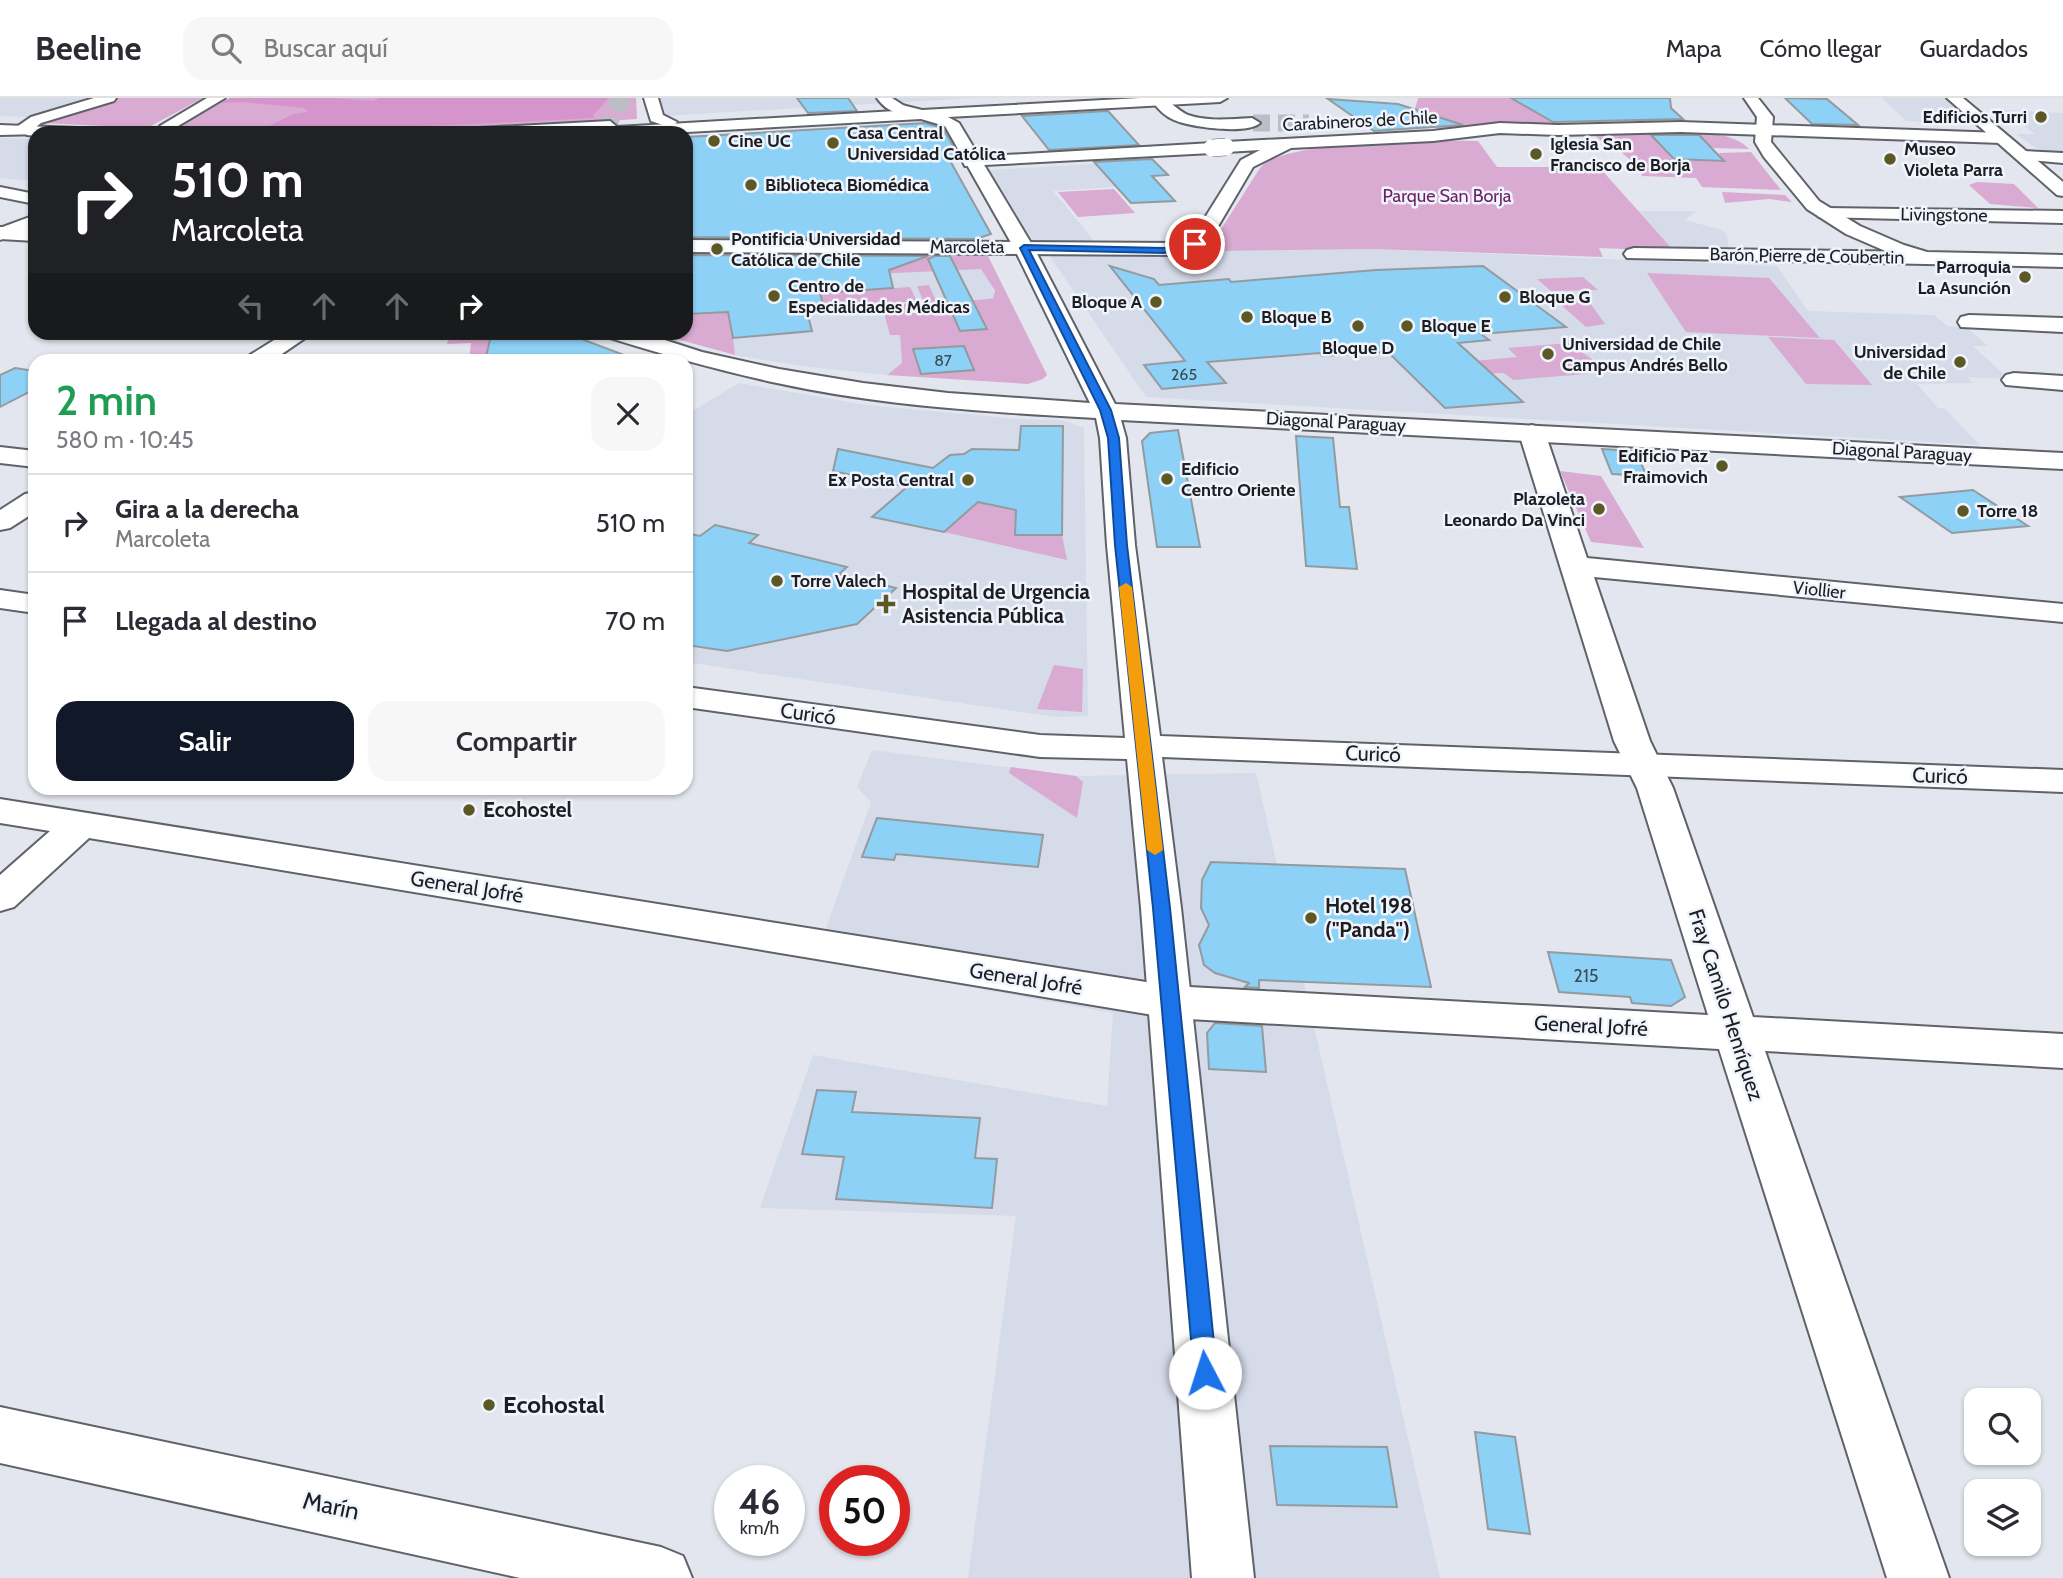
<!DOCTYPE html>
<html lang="es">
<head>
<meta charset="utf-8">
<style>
  :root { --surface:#fff; --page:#f7f7f7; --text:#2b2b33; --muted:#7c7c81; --line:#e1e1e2; --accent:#111827 }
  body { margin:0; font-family:Cabin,sans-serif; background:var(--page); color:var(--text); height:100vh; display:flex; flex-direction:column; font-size:26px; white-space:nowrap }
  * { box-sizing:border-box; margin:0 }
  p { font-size:23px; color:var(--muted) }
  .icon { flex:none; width:38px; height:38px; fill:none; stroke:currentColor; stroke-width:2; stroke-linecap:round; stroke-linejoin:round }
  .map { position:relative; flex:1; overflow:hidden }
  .drawer { position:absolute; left:28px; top:256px; width:665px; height:441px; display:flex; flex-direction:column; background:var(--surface); border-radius:21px; box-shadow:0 2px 5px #0004 }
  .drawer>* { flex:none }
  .guide { position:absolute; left:28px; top:28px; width:665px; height:214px; border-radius:21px; box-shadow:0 2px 5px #0004; background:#202124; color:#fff; overflow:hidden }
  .buttons { position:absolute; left:1964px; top:1290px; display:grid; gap:14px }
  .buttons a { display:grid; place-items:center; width:77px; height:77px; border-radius:14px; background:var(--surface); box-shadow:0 2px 5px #0004; font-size:35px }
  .speed { position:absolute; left:714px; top:1367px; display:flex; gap:14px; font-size:35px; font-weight:700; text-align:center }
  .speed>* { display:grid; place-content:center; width:91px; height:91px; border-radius:50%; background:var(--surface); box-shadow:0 2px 5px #0004; line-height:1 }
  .speed small { font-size:18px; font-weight:400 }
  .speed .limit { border:10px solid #d22; background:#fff; color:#111 }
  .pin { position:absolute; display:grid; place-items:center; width:60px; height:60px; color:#fff; margin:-30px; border:4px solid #fff; border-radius:50%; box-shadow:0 2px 7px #0007 }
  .me { position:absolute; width:77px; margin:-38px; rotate:355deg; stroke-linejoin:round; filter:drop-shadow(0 0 5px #0008) }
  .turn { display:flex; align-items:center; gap:24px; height:147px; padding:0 28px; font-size:32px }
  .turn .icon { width:91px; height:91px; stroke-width:2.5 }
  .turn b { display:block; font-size:49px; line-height:60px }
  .lanes { display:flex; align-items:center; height:66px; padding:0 28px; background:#0003; justify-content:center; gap:35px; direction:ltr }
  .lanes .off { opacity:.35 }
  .round { display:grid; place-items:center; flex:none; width:74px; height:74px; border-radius:21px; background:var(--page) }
  .headline { display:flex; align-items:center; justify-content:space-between; height:119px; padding:0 28px }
  h1 { font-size:42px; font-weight:600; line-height:52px; color:#1e9e55 }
  .primary-button { display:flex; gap:14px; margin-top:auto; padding:14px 28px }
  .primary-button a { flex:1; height:80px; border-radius:21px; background:var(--accent); color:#fff; font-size:28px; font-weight:600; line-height:80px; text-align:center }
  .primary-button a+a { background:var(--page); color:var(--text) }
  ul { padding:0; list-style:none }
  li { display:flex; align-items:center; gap:21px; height:98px; padding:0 28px; border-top:2px solid var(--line) }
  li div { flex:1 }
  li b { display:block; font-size:26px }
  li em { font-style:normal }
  header { display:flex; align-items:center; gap:42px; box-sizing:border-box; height:98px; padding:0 35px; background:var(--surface); border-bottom:2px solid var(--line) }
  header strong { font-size:33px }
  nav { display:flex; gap:38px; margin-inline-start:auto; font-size:24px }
  .search { width:490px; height:63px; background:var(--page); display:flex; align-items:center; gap:18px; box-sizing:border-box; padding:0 24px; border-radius:21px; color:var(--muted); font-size:26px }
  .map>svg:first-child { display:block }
</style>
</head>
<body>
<header>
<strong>Beeline</strong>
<div class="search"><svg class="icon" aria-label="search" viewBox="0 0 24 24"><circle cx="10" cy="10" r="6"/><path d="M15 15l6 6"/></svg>Buscar aquí</div>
<nav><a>Mapa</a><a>Cómo llegar</a><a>Guardados</a></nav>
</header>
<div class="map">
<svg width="2063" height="1480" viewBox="0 0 2063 1480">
  <rect width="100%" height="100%" fill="#e3e6ee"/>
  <g fill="#d5dbe9">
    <path d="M0 0H118L48 20 0 18Z"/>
    <path d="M657 0H974L661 18Z"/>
    <path d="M1882 0H1949L1980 26 1906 23Z"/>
    <path d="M2003 12 2063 15V59L2048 58 2016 36H2035Z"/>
    <path d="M928 25 989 132 987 134 992 135 971 143 725 141 723 149 739 151 740 157 801 153 802 156 798 157 802 176 982 171 996 197 988 201 937 205 929 187 917 188 925 205 862 216 884 215 900 236 902 265 887 277 801 268 735 257 730 218 686 191V154L712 149 715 138 696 137 692 142H686V39Z"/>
    <path d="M0 40 35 41V83L0 80Z"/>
    <path d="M1111 65 1131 88 1053 93 1096 145 1035 146 989 72Z"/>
    <path d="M1638 113H1697L1685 122 1722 132 1727 137 1729 151 1674 153Z"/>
    <path d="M1372 151 1777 168 1808 213 1934 217 1947 228 1966 229 1988 248H1973L2009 281 1968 279 1973 285 1917 286 1938 310H1944L1980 347 1146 299 1049 157 1145 158 1217 153Z"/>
    <path d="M739 285 866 307 1019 321 1063 322 1084 330 1088 618 1055 619 686 564V317Z"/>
    <path d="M872 652 1076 678 1256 675 1440 1480H968L1016 1118 760 1110 813 957 1107 1008 1113 915 815 861 871 704 857 689Z"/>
  </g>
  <g fill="#d9aad2">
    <path d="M118 0H203L147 30 42 25 48 20Z"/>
    <path d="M230 0H636L637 21 489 30 375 34 172 31Z"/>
    <path d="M1418 0H1511L1559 27 1492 26 1439 32 1415 11Z"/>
    <path d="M1685 34C1704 35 1735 35 1749 51L1713 50 1707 46 1670 56 1675 61 1722 63 1719 55 1751 54 1781 92 1702 89 1696 80 1642 78 1639 69 1610 45H1604L1593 36Z"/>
    <path d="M1435 42 1478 43 1497 69H1599L1674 153 1599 150 1603 159 1372 151 1217 153 1211 147 1260 70C1283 44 1398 45 1435 42Z"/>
    <path d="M1977 84 2014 86 2038 110 1990 106 1969 87Z"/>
    <path d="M1114 91 1135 115 1078 119 1058 94Z"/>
    <path d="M1722 94 1785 97 1792 104 1769 101 1725 105Z"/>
    <path d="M847 154 987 156 1047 277 1043 281 1028 286 887 277 902 265 900 237H890L884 215 862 216 861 209 924 205 917 188 929 187 937 205 988 201 993 200 995 193 981 171 873 176 851 170Z"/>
    <path d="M1647 175 1769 180 1820 240 1686 234Z"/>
    <path d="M1583 179 1598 192 1551 193 1537 181Z"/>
    <path d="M726 181 735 257 655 235 686 234V191Z"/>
    <path d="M846 182 851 193 910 189 917 203 772 216Z"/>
    <path d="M1559 205H1590L1605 226 1586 229Z"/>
    <path d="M450 235H491L485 262H469L471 245 447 246Z"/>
    <path d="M1768 239 1834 242 1872 287 1806 286Z"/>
    <path d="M1569 245 1610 274 1513 282 1504 275 1483 276 1463 264 1517 259 1508 250Z"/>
    <path d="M1560 373 1601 378 1644 450 1591 444Z"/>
    <path d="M978 404 1016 412 1015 437H1062L1067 462 944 434Z"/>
    <path d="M1054 567 1083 571 1082 614 1037 611Z"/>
    <path d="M1011 669 1076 678 1083 684 1077 720 1009 675Z"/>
  </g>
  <path fill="#d694cd" d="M230 0H334L373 3 379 0H609L593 17 594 20C484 26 374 31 263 31L293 16 308 14 304 10 242 4 221 5Z"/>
  <g fill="#8dd1f7" stroke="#939b9f" stroke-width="2">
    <path d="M797 0H848L857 13 808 15Z"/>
    <path d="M1511 0H1670L1671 10 1683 21 1553 24Z"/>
    <path d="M1785 0 1827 1 1858 27 1812 26Z"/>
    <path d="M1328 1 1398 6 1463 27 1374 33Z"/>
    <path d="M1108 13 1139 47 1049 52 1022 18Z"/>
    <path d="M925 25 943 30 956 53V59H948L991 136 976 141 686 139V39Z"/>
    <path d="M1651 37H1699L1724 63 1674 61Z"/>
    <path d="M1152 61 1168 77 1152 78 1175 103 1131 105 1094 64Z"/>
    <path d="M686 157 928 158 889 172 893 190 820 195 825 213 807 214 812 233 733 240 728 214 686 216Z"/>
    <path d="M935 158H950L987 231 960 233 928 161Z"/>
    <path d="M1110 168 1154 181 1159 187 1229 181 1231 184 1376 172 1483 168 1566 229 1481 236 1489 242 1458 245 1523 304 1445 310 1388 254 1322 258 1320 255 1207 264 1226 285 1162 291 1144 267 1185 263Z"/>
    <path d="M492 234H563L632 260 631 262H485Z"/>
    <path d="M964 248 974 272 921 276 913 251Z"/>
    <path d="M15 270 35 273V291L0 309V277Z"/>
    <path d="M1021 328H1063L1062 437H1015L1016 412 978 404 944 434 872 419 907 389 833 373 838 351 933 370 950 357 964 356 972 351 1019 352Z"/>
    <path d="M1178 332 1200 449H1157L1142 343 1150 335Z"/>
    <path d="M1296 338 1333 340 1340 409H1349L1357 471 1306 468Z"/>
    <path d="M1602 351 1635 353 1647 378 1612 376Z"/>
    <path d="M1973 392 2028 428 1952 435 1900 399Z"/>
    <path d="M715 427 758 437 749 445 847 469 839 476 896 490 857 526 727 553 686 547V435L700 438Z"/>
    <path d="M877 720 1043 737 1038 769 896 756 894 762 862 759Z"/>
    <path d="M1211 764 1405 771 1431 889 1259 882V890L1245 889 1249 885 1215 875 1204 867 1199 847 1209 827 1201 810 1202 782Z"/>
    <path d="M1548 854 1671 862 1685 899 1671 908 1632 905 1630 899 1559 894Z"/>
    <path d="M1215 925 1262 928 1266 974 1209 971 1207 935Z"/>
    <path d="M817 992 856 994 852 1014 980 1020 975 1060 997 1061 992 1110 836 1101 844 1059 802 1056Z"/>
    <path d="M1475 1334 1515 1339 1530 1436 1488 1431Z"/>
    <path d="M1270 1348 1387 1349 1397 1409 1277 1407Z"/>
  </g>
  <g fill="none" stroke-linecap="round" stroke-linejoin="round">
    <path stroke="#bbbec5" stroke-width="17" stroke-dasharray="17 8" stroke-linecap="butt" d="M1253 25H1309"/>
    <path stroke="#bbbec5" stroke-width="17" stroke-dasharray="17 8" stroke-linecap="butt" d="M606 35 615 10 626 0"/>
    <g stroke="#5f6268" stroke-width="4">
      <g id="minor">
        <path d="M94 0H116L114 3 41 25 36 29 41 34 35 35V38L27 37 18 28 31 19Z"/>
        <path d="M644 0H658L663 17 677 24 674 27 669 29 651 23Z"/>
        <path d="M877 0H892L909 11 907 14C894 17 884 10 877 0Z"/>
        <path d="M1158 0C1169 1 1177 12 1188 17 1208 24 1231 21 1252 20L1260 25C1247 37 1190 29 1174 22 1165 18 1158 11 1153 4Z"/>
        <path d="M1681 24 2002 35 2010 40 2002 45 1681 34 1558 37 1500 35 1433 43 1291 50 1253 69 1210 142 1201 150 1178 157 686 154V142L1177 145 1187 142 1196 134 1241 62 1260 52 1226 54 1219 51 1212 55 965 68 963 64 965 60 971 59 1212 45 1219 48 1226 44 1433 33 1500 25 1558 27Z"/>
        <path d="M2023 53 2063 55V65L2017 61 2015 58Z"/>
        <path d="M0 89 35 96V106L0 99Z"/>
        <path d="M1825 110 2063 113V125L1819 119 1816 115 1819 111Z"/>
        <path d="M0 129 35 131V143L0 141Z"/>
        <path d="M1634 150 1926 154 1936 160 1926 166 1627 160 1624 156 1627 152Z"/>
        <path d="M1969 217 2063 220V234L1961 229 1958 224 1961 219Z"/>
        <path d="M2014 275 2063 278V292L2006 287 2002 282 2006 277Z"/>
        <path d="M1532 327 1541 330 1545 335 1587 460 2063 506V524L1594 479 1650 643 1673 690 1753 919 2063 936V970L1765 953 1949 1480H1887L1719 951 1171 920 89 740 14 809 0 813V777L50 733 0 725V701L1171 888 1708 917 1637 690 1614 643 1519 335 1523 330Z"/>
        <path d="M0 349 35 353V369L0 365Z"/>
        <path d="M0 1309 661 1449 683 1458 692 1480H520L0 1365Z"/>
      </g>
    </g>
    <g stroke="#5f6268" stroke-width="4">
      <g id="major">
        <path d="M207 0H225L173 31 168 33 160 28Z"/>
        <path d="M1140 0H1227L1220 4 948 19 959 25 1034 150 1115 306 2063 355V371L1121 322 1126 340 1135 447 1160 638 2063 672V694L1162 659 1181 810 1254 1480H1192L1141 810 1127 661 1040 659 686 609V589L1040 637 1125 640 1107 447 1100 340 1096 320C989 314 881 308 777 285 718 272 664 257 607 239L604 234H640L702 254 779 271 863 285 948 295 1090 305 1014 150 945 28 921 21 669 35H471L479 30 610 23 617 29 896 13 897 8 902 7 922 12Z"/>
        <path d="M1744 0H1758L1773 19 1771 44 1819 103 1860 128 1904 147 1927 154 2063 157V169L1926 166 1890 155 1846 136 1807 111 1764 59 1755 44 1757 19Z"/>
        <path d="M1947 0H1963L2063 84V98L2057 97Z"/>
        <path d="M0 27 77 30 85 35 0 37Z"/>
        <path d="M35 117V129L0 142V130Z"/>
        <path d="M287 234H314L273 262H247L250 257Z"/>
        <path d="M35 394V414L10 430 0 432V412L25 396Z"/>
        <path d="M0 492 35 497V515L0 510Z"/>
      </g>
    </g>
    <use href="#minor" fill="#fff" fill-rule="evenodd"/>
    <use href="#major" fill="#fff" fill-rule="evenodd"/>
    <g stroke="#5f6268" stroke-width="18" stroke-linecap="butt">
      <path id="minor-bridge" d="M1212 50 1226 49"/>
    </g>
    <use href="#minor-bridge" stroke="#fff" stroke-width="17"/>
  </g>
  <path fill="#1a73e8" stroke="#114b97" stroke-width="2" d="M1195 144 1197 148 1164 155 1029 152 1111 312 1119 340 1127 447 1170 810 1217 1275 1213 1282 1205 1285 1197 1282 1194 1275 1153 810 1115 447 1108 340 1100 312 1020 150 1024 147 1164 150Z"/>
  <path fill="#f59e0b" d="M1126 485 1132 489 1163 752 1155 757 1147 752 1119 489Z"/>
  <g fill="#5c5825" stroke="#f0f4fc" stroke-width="2.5">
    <circle cx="2041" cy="19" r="7"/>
    <circle cx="714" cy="43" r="7"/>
    <circle cx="833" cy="45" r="7"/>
    <circle cx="1536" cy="56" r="7"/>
    <circle cx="1890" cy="61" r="7"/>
    <circle cx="751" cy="87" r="7"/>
    <circle cx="717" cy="151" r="7"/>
    <circle cx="2025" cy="179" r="7"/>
    <circle cx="774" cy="198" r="7"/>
    <circle cx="1505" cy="199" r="7"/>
    <circle cx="1156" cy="204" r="7"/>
    <circle cx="1247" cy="219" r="7"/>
    <circle cx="1358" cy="228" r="7"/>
    <circle cx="1407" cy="228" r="7"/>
    <circle cx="1548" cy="256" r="7"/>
    <circle cx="1960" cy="264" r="7"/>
    <circle cx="1722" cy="368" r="7"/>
    <circle cx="1167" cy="381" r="7"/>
    <circle cx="968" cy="382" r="7"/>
    <circle cx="1599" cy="411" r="7"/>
    <circle cx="1963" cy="413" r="7"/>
    <circle cx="777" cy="483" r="7"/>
    <path d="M882.5 495.5h7v7h7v7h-7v7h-7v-7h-7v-7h7z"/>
    <circle cx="469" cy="712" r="7"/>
    <circle cx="1311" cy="820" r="7"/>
    <circle cx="489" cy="1307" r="7"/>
  </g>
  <g text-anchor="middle" stroke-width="5" stroke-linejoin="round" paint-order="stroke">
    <g font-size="16" fill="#394b56">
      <text x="943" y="268">87</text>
      <text x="1184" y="282">265</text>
    </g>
    <g font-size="18" font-weight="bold" fill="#1d1e21" stroke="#f0f4fc" text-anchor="start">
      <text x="2027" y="25" text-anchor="end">Edificios Turri</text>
      <text x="847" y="41">Casa Central<tspan x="847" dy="21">Universidad Católica</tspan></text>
      <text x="728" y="49">Cine UC</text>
      <text x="1550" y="52">Iglesia San<tspan x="1550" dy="21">Francisco de Borja</tspan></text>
      <text x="1904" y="57">Museo<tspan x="1904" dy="21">Violeta Parra</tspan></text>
      <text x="765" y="93">Biblioteca Biomédica</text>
      <text x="731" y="147">Pontificia Universidad<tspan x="731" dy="21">Católica de Chile</tspan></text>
      <text x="2011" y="175" text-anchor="end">Parroquia<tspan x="2011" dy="21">La Asunción</tspan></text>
      <text x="788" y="194">Centro de<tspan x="788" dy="21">Especialidades Médicas</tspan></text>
      <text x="1519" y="205">Bloque G</text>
      <text x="1142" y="210" text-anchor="end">Bloque A</text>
      <text x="1261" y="225">Bloque B</text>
      <text x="1421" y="234">Bloque E</text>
      <text x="1562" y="252">Universidad de Chile<tspan x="1562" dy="21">Campus Andrés Bello</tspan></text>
      <text x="1358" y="256" text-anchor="middle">Bloque D</text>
      <text x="1946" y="260" text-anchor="end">Universidad<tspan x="1946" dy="21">de Chile</tspan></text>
      <text x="1708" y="364" text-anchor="end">Edificio Paz<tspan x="1708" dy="21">Fraimovich</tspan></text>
      <text x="1181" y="377">Edificio<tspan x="1181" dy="21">Centro Oriente</tspan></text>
      <text x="954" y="388" text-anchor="end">Ex Posta Central</text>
      <text x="1585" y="407" text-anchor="end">Plazoleta<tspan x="1585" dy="21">Leonardo Da Vinci</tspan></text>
      <text x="1977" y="419">Torre 18</text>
      <text x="791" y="489">Torre Valech</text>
    </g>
    <g font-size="18" fill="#1d1e21" stroke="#f0f4fc">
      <text transform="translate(1360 23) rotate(-3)" y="6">Carabineros de Chile</text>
      <text transform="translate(1944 117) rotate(1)" y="6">Livingstone</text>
      <text x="967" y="155">Marcoleta</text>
      <text transform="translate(1807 158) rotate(1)" y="6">Barón Pierre de Coubertin</text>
      <text transform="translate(1336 324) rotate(3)" y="6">Diagonal Paraguay</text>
      <text transform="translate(1902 354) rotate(3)" y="6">Diagonal Paraguay</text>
      <text transform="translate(1819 492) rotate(6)" y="6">Viollier</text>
    </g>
    <g font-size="18" fill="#6c1f65" stroke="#f0f4fc">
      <text x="1447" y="104">Parque San Borja</text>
    </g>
    <g font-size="18" fill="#394b56">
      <text x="1586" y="884">215</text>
    </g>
    <g font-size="21" font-weight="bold" fill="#1d1e21" stroke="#f0f4fc" text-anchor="start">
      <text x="902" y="501">Hospital de Urgencia<tspan x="902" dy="24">Asistencia Pública</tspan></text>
      <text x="483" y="719">Ecohostel</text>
      <text x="1325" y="815">Hotel 198<tspan x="1325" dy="24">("Panda")</tspan></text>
    </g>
    <g font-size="21" fill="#1d1e21" stroke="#f0f4fc">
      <text transform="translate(808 616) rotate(8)" y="7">Curicó</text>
      <text transform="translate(1373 656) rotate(2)" y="7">Curicó</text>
      <text transform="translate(1940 678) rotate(2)" y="7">Curicó</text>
      <text transform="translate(467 789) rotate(9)" y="7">General Jofré</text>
      <text transform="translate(1026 881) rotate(9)" y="7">General Jofré</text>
      <text transform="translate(1726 907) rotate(72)" y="7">Fray Camilo Henríquez</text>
      <text transform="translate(1591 928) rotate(3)" y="7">General Jofré</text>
    </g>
    <g font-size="24" font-weight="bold" fill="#1d1e21" stroke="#f0f4fc" text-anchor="start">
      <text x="503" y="1315">Ecohostal</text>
    </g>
    <g font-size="24" fill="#1d1e21" stroke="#f0f4fc">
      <text transform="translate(331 1408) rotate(12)" y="8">Marín</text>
    </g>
  </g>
</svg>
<div class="buttons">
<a><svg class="icon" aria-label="search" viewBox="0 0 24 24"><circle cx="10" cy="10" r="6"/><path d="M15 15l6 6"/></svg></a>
<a><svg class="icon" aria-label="layers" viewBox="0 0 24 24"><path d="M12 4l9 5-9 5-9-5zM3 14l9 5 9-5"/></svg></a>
</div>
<div class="speed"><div>46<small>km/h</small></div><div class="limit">50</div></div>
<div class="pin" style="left:1195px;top:146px;background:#d93025"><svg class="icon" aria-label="arrive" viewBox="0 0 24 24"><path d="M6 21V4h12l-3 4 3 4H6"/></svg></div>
<svg class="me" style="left:1205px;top:1275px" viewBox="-20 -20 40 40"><circle r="19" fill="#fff"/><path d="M0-13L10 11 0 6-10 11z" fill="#1a73e8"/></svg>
<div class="guide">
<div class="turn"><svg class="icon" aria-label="right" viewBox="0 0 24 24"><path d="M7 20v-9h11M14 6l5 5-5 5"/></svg><div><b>510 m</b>Marcoleta</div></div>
<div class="lanes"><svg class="icon off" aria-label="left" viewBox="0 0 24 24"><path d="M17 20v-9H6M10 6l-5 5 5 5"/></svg><svg class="icon off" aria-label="ahead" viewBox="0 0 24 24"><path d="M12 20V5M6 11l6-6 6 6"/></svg><svg class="icon off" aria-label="ahead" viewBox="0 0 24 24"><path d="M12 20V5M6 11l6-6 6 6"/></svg><svg class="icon" aria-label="right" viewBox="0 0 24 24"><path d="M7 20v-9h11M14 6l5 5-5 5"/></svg></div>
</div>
<section class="drawer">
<div class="headline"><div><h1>2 min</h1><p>580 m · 10:45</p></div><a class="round"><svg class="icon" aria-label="close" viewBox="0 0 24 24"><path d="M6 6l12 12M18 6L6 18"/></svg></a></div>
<ul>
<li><svg class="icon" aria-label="right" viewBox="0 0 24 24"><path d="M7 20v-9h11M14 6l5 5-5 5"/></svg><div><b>Gira a la derecha</b><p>Marcoleta</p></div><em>510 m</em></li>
<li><svg class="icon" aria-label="arrive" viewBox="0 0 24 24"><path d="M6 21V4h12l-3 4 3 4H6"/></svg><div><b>Llegada al destino</b></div><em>70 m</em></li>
</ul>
<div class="primary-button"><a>Salir</a><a>Compartir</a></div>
</section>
</div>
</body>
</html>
